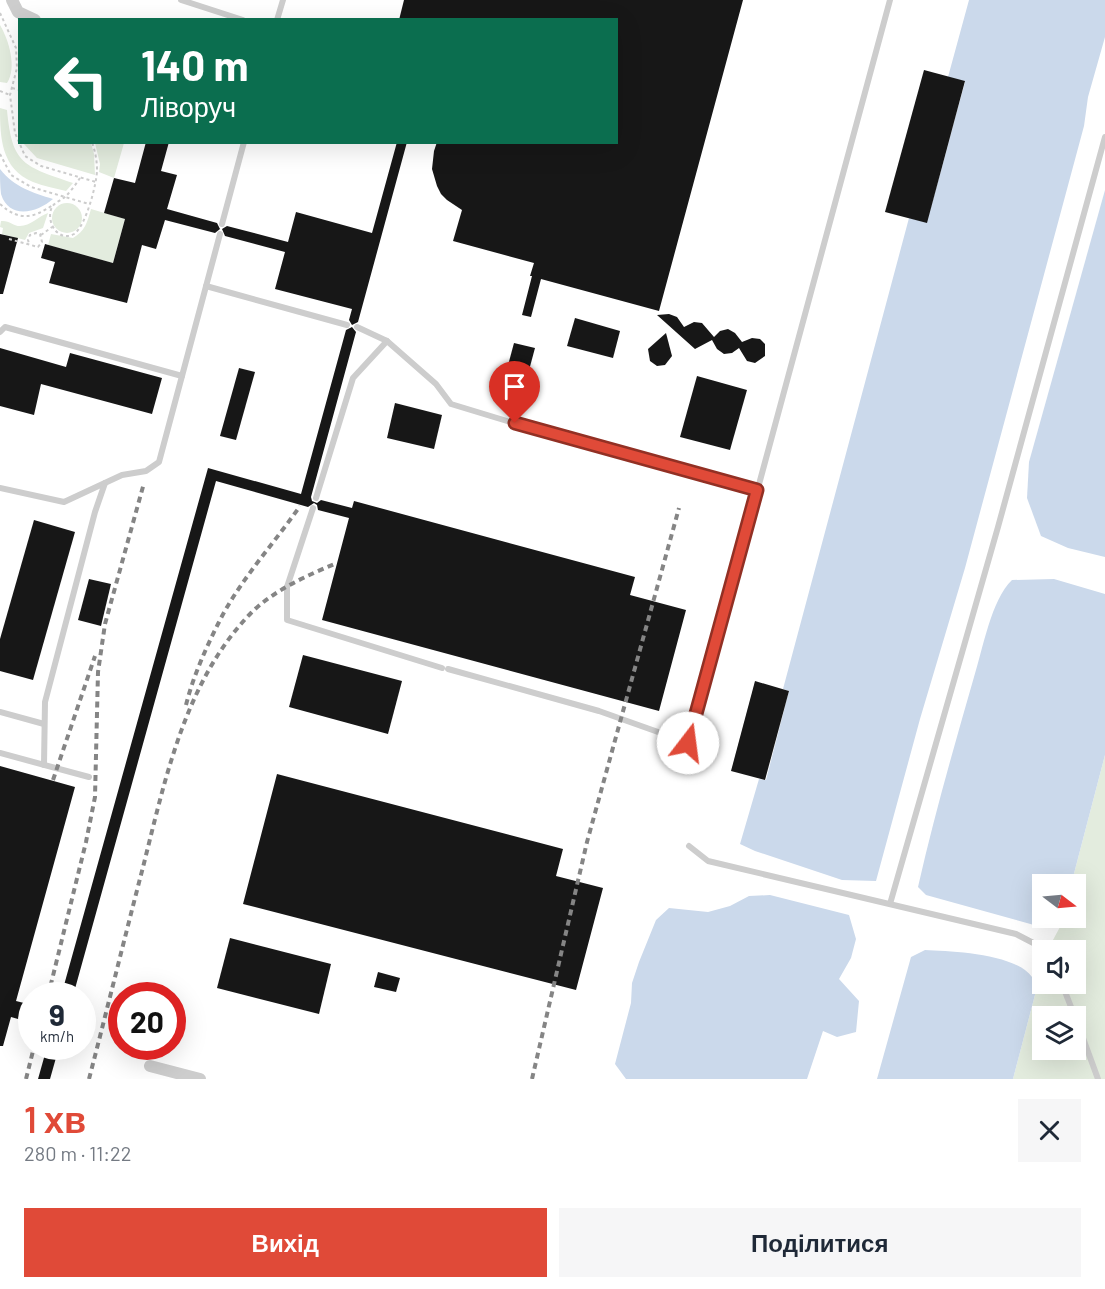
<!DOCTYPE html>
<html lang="uk">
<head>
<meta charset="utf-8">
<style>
  :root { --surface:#fff; --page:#f6f6f7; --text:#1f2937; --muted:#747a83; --accent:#e04a38 }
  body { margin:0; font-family:Barlow,sans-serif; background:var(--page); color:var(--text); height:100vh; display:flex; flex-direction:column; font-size:22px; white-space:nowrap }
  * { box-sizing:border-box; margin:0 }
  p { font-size:20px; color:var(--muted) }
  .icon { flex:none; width:33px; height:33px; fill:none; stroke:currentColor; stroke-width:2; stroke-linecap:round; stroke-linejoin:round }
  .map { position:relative; height:1079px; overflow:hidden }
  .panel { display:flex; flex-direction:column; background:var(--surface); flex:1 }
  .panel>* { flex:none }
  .banner { position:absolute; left:18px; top:18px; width:600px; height:126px; border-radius:0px; box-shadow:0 6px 24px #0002; background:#0b6e4f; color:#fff; overflow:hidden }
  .needle { width:39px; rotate:106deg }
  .controls { position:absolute; left:1032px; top:874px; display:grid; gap:12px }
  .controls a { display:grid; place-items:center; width:54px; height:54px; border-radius:0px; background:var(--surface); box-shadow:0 6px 24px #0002; font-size:30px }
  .speed { position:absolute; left:18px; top:982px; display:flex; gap:12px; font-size:30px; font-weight:700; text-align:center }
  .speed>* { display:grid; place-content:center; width:78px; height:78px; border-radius:50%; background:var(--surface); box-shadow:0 6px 24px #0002; line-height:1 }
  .speed small { font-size:15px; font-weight:400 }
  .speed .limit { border:9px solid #d22; background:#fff; color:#111 }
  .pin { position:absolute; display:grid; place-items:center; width:51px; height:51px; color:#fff; margin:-62px -26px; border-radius:50% 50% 50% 0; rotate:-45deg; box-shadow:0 0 6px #0007 }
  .pin .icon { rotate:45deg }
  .me { position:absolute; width:66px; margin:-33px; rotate:15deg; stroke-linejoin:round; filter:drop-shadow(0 0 4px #0008) }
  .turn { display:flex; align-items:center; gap:21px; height:126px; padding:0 24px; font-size:27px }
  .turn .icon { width:78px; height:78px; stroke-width:2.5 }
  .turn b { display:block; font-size:42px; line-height:51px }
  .round { display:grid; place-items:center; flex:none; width:63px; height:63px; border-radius:0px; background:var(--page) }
  .headline { display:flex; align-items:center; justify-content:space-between; height:102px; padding:0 24px }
  h1 { font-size:36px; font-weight:600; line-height:45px; color:var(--accent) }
  .action { display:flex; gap:12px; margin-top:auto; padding:12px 24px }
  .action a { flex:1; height:69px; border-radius:0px; background:var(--accent); color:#fff; font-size:24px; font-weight:600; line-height:69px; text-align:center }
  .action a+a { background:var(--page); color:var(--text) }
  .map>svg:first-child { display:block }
</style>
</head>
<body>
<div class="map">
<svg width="1105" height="1079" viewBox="0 0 1105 1079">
  <rect width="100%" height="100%" fill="#fff"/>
  <g fill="#e3ecde" fill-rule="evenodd">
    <path d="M0 25C9 40 17 68 7 83L0 82Z"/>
    <path d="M0 108 7 110C12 165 24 166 73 183L66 191C55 188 43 186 33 182 1 169 0 137 0 108Z"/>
    <path d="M23 143H91L94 154 95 175 37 158Z"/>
    <path d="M95 143H124L114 178 99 172 100 164Z"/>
    <circle cx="67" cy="218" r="15"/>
    <path d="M91 209 125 219 113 263 48 245 51 234 73 238C85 231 87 223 91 209Z"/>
    <path d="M48 213 43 228 29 233 25 240 2 234 3 228 0 227 1 221C9 220 13 226 20 226 30 226 39 216 48 213Z"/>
    <path d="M1105 755V1079H1013L1036 991 1033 977 1042 959V984H1076V951H1047L1060 927 1062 918H1076V885H1071ZM1042 1017H1076V1050H1042Z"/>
  </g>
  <g fill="#cbd9eb">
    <path d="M969 0H1105V37L1088 97 1084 126 965 568 920 719 876 881 842 880 755 851 740 844 759 779 766 780 789 691 783 689 909 218 927 222 965 82 948 77Z"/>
    <path d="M0 169C14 187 33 193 53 199 37 213 9 220 1 194 0 186 0 177 0 169Z"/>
    <path d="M1105 190V557L1068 548 1041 536 1027 498 1029 462Z"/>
    <path d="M1054 579 1105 594V755L1071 885H1042V918H1062L1060 927 1034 925 926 895 918 887C934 816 954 747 974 677 983 649 991 600 1012 580Z"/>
    <path d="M770 895 849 915 856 939 851 958 839 979 859 1001 856 1032 837 1037 823 1031 807 1079H626L615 1064 631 1003 632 983 639 962 656 920 669 908 708 912 730 906 749 896Z"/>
    <path d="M925 950C952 951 1016 954 1032 977 1035 980 1035 987 1036 991L1013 1079H877L911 957Z"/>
  </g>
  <g fill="#171717">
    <path d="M404 0H743L659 311 541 279 531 317 522 315 532 276H530L534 263 453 241 462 210 447 200 441 194 437 186 432 169 434 151 437 142H616V20H399Z"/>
    <path d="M924 70 965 81 927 223 885 212Z"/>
    <path d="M146 142H169L161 171 177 175 167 209 217 223 220 229 215 233 165 220 156 249 142 245 127 303 49 283 55 262 41 258 45 244 113 263 125 219 104 213 114 178 135 183Z"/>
    <path d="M397 142H407L358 322 352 325 349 320 352 309 275 289 285 252 225 236 222 229 227 226 288 242 296 212 372 233Z"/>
    <path d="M0 234 18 238 3 294H0Z"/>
    <path d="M669 314 677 317 684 327 694 322 702 323 714 337 720 331 728 329 735 333 742 342 752 338 760 339 765 344V356L755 363 747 361 739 348 732 353 724 354 717 349 712 340 695 349 657 315Z"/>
    <path d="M575 318 620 331 613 358 567 346Z"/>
    <path d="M352 327 356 332 311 497 312 501 317 503 321 500 352 508 354 501 635 577 630 595 686 610 659 711 322 620 349 518 318 510 317 505 314 503 308 507 216 481 73 996H61L208 468 301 494 346 330Z"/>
    <path d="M666 333 672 356 665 365 657 366 650 361 648 349Z"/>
    <path d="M514 343 535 348 528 374 507 369Z"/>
    <path d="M0 348 66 367 70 353 162 378 152 414 41 384 34 415 0 406Z"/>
    <path d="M239 368 255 372 236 440 220 436Z"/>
    <path d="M697 376 747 390 730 450 680 437Z"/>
    <path d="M395 403 442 415 434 449 387 438Z"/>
    <path d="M34 520 75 532 33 680 0 671V639Z"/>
    <path d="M89 579 111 584 101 626 78 620Z"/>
    <path d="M303 655 402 681 388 734 289 707Z"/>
    <path d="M755 681 789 691 765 780 731 771Z"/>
    <path d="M0 766 75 787 16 1001 32 1005V1023L11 1017 3 1046H0Z"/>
    <path d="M277 774 563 849 556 876 603 888 576 990 243 904Z"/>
    <path d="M230 938 331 964 319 1014 217 988Z"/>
    <path d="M378 972 400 978 396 992 374 987Z"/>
    <path d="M47 1047H59L50 1079H38Z"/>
  </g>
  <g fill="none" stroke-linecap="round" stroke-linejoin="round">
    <g stroke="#cdcdcd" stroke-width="2" stroke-dasharray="3 3" stroke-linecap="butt">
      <path d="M0 13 16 48 17 68 10 95 15 133 25 156 41 166 96 182"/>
      <path d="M12 88 20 90"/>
      <path d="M0 91 10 95"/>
      <path d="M0 154 11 175 31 187 89 204"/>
      <path d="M80 178C76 184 71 191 66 196 62 200 55 202 52 207 45 221 58 243 74 234 86 226 97 183 97 170 97 160 95 151 92 142"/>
      <path d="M0 204C19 221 32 219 53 205"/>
      <path d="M41 235 52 227"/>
      <path d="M9 239 38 247 42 242 40 234 36 233 30 235 28 240 29 244"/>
    </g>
    <g stroke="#cdcdcd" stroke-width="6">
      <path d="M181 0 243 20"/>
      <path d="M277 20 283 0"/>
      <path d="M222 224 244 142"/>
      <path d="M206 286 347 325"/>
      <path d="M357 327 387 341 436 384 451 404 507 421"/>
      <path d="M0 332 5 327 182 376"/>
      <path d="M515 423 757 490"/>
      <path d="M0 488 64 502 122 475 146 471 159 462 220 234"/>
      <path d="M316 498 353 378 387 341"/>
      <path d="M313 508 287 587V620L442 668"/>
      <path d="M448 669 599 711 689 743 890 0"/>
      <path d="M0 712 44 724"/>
      <path d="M0 753 89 777"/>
      <path d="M44 765 45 702 95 512 105 483"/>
      <path d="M689 846 708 861 1016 934 1041 947 1044 951"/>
      <path d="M890 904 998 527 1105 137"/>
      <path d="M1062 984 1075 1017"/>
      <path d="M1076 1019 1098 1079"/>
    </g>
    <g stroke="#cdcdcd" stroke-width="12">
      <path d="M12 0 18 12 35 20"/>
      <path d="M150 1066 200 1079"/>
    </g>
    <g stroke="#858585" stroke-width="4" stroke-dasharray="6 4.5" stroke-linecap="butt">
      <path d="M186 705C193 677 205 650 218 624 239 581 273 545 300 506"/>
      <path d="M53 780 95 656"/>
      <path d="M48 996 86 842 95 797 98 672 105 624 144 483"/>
      <path d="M26 1079 34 1047"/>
      <path d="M89 1079C107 1010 124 940 142 871 165 781 184 682 251 613 274 590 308 575 337 563"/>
      <path d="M532 1079 587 842 679 508"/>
    </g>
  </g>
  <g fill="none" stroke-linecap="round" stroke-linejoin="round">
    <g stroke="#923024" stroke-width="15">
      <path id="route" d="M515 423 757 490 688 743"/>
    </g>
    <use href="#route" stroke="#e04a38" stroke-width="10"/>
  </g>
</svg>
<div class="controls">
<a><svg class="needle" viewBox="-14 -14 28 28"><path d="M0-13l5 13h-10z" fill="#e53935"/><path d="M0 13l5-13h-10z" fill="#747a83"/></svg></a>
<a><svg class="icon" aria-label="sound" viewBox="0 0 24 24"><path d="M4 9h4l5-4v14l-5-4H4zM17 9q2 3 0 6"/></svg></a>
<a><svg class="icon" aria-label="layers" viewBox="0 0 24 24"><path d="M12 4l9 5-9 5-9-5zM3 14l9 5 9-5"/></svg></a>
</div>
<div class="speed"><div>9<small>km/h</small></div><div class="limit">20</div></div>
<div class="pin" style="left:515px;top:423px;background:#d93025"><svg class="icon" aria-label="arrive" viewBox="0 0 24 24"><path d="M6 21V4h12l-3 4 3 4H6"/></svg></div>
<svg class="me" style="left:688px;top:743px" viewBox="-20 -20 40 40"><circle r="19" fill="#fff"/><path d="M0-13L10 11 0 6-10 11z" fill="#e04a38"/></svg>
<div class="banner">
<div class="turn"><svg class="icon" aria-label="left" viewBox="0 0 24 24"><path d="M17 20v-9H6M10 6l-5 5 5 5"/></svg><div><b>140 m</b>Ліворуч</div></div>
</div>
</div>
<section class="panel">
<div class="headline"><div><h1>1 хв</h1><p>280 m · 11:22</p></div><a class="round"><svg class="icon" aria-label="close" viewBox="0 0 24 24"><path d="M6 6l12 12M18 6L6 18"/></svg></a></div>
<div class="action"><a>Вихід</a><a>Поділитися</a></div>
</section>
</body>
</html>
